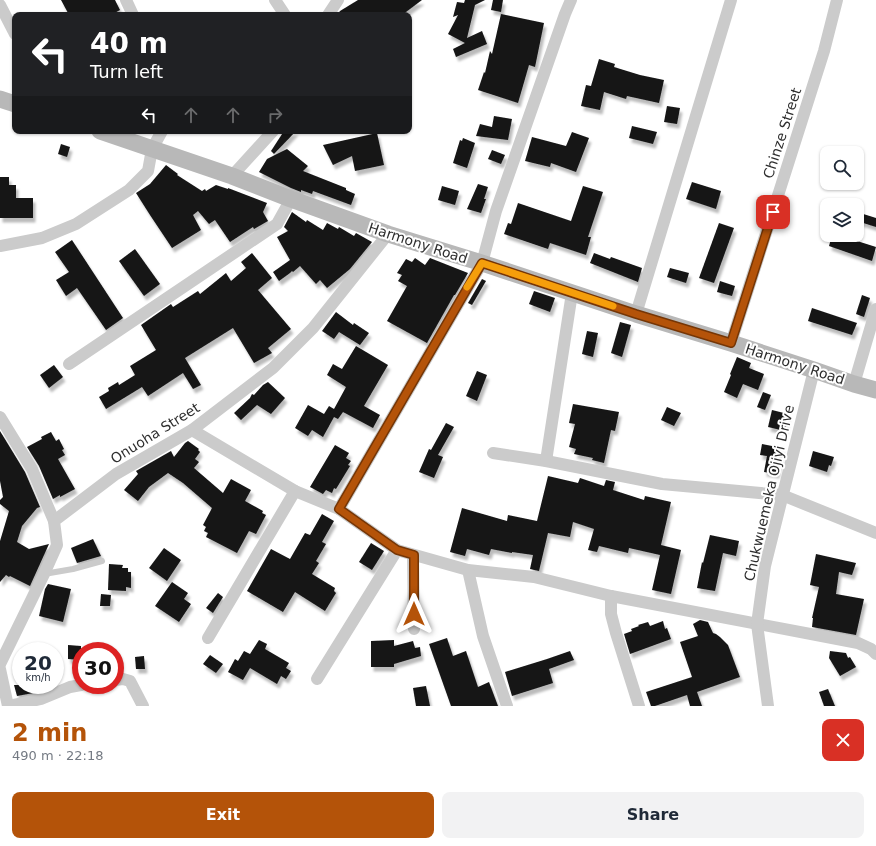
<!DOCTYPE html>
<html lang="en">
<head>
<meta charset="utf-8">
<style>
  :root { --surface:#fff; --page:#f2f2f3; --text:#1f2937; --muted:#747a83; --accent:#b45309 }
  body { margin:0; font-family:"DejaVu Sans",sans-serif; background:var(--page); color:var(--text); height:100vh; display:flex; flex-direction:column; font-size:15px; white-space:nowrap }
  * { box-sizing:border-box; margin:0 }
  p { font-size:13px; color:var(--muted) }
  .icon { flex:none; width:22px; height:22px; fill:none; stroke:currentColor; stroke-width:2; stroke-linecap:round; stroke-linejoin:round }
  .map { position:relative; height:706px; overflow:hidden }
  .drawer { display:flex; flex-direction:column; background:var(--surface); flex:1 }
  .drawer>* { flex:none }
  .hud { position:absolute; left:12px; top:12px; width:400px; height:122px; border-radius:8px; box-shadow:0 1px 3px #0004; background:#202124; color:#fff; overflow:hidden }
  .controls { position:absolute; left:820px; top:146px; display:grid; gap:8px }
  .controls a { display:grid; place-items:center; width:44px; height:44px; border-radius:8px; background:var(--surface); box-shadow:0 1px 3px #0004; font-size:20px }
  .speed { position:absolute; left:12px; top:642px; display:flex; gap:8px; font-size:20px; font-weight:700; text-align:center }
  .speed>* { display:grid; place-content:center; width:52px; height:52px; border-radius:50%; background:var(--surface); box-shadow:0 1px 3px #0004; line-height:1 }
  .speed small { font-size:10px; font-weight:400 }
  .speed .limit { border:6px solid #d22; background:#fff; color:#111 }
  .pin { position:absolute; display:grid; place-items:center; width:34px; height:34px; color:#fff; margin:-17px; border-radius:8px; box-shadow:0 2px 6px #0006 }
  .me { position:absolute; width:44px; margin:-22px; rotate:0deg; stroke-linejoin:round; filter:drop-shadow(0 0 3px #0008) }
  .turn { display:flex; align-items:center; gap:14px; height:84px; padding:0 12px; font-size:18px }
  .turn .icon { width:52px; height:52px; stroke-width:2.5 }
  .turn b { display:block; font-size:28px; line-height:34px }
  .lanes { display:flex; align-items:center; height:38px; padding:0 12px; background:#0003; justify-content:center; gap:20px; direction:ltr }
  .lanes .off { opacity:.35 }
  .round { display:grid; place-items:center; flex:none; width:42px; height:42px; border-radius:8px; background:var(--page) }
  .overview { display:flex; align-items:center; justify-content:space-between; height:68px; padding:0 12px }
  h1 { font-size:24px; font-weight:700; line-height:30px; color:var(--accent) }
  .primary-button { display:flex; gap:8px; margin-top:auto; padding:8px 12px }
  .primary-button a { flex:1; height:46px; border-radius:8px; background:var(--accent); color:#fff; font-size:16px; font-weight:700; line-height:46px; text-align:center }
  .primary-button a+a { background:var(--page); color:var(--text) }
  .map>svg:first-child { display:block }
</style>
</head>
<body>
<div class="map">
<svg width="876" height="706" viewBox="0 0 876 706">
  <defs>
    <filter id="shadow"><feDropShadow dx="2.5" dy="4.5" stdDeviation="1" flood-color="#0004"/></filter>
  </defs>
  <rect width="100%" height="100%" fill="#fff"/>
  <g fill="#151515" filter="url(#shadow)">
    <path d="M61 0H115L120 10 111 15H72L70 12 68 13Z"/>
    <path d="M358 0H422L402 15H337L340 11Z"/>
    <path d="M465 0H485L475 5 467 38 482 31 487 44 456 57 453 49 465 43 448 34 458 15 453 17 457 2 464 3Z"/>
    <path d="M493 0H503L501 12 491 10Z"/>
    <path d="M501 14 544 23 535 67 529 65 518 103 478 90 484 72 485 73 490 51 492 54Z"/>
    <path d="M599 59 615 64 614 67 640 75 664 80 659 103 627 96 626 99 604 92 600 110 581 106 586 85 591 86Z"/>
    <path d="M667 106 680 108 677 124 664 122Z"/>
    <path d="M494 116 512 119 508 140 476 136 480 124 492 127Z"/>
    <path d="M632 126 657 132 653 144 629 138Z"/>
    <path d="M284 131H296L274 154 271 151Z"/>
    <path d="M572 132 589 138 576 172 551 163 550 167 525 161 532 137 566 146Z"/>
    <path d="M377 133 384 165 355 171 352 156 333 165 323 145Z"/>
    <path d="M463 138 475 143 467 168 453 163 460 140 462 141Z"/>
    <path d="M61 144 70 147 67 157 58 154Z"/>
    <path d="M287 149 308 166 303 171 346 188V190L355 194 351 205 313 191 312 194 301 190V192L291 188 259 172 267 159Z"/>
    <path d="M492 150 505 155 501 164 488 159Z"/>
    <path d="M166 165 178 174 177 175 202 191 205 189 206 191 216 185 228 189V188L267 203 263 212 268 221 254 229 253 227 230 242 215 220 209 224 198 211 193 215 201 230 172 248 150 215 136 193 150 184Z"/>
    <path d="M0 177H9V185H16V198H33V218H0Z"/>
    <path d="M692 182 721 191 716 209 686 199Z"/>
    <path d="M478 184 488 187 484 199H486L481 213 467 209Z"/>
    <path d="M442 186 459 191 455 205 438 200Z"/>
    <path d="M583 186 603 192 588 237H591L586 255 550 243 548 249 504 234 508 223 511 224 518 203 571 221Z"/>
    <path d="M292 212 306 222 307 220 323 230 327 223 338 229 339 227 354 236 356 233 372 242 350 269 327 288 320 280 316 284 300 266 293 272 292 271 290 273 279 281 273 272 290 260 277 237 288 231 284 227Z"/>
    <path d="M857 212 876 218V227L857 221Z"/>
    <path d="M719 223 734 228 714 283 699 278Z"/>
    <path d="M832 235H856L854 240 876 247 872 261 829 246Z"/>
    <path d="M72 240 123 318 106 330 77 288 66 296 56 280 69 272 55 252Z"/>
    <path d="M135 249 160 284 144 296 119 261Z"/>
    <path d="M252 253 272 278 258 290 291 329 268 348 272 353 254 363 233 328 185 358 201 385 193 389 183 373 148 396 142 387 106 409 99 397 109 391 108 388 118 382 119 385 135 375 130 366 156 350 141 325 171 304 173 307 198 291 200 294 226 273 231 281 246 268 241 262Z"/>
    <path d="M594 253 610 259 611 257 642 268 638 282 590 263Z"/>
    <path d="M415 258 425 265 430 258 468 273 455 295H454L427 343 387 321 407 286 398 281 402 275 397 273 406 259 412 262Z"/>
    <path d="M670 268 689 273 686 283 667 277Z"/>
    <path d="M482 279 486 281 472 305 468 303Z"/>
    <path d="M720 281 735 286 732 296 717 292Z"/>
    <path d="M534 291 555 298 550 312 529 304Z"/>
    <path d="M862 295 870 298 864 317 856 314Z"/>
    <path d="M812 308 857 323 852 335 808 321Z"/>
    <path d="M336 312 353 325 354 323 369 333 360 345 339 332 334 339 322 331Z"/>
    <path d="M620 322 631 325 622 357 611 353Z"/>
    <path d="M587 331 598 333 593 357 582 354Z"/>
    <path d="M356 346 388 365 364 406 380 415 373 428 343 412 338 419 334 417 323 437 312 430 308 436 295 428 308 405 324 414 329 406 334 409 346 387 327 375 333 364 342 369Z"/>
    <path d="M737 357 751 363 749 368 764 374 758 390 743 384 737 398 724 392 731 375 730 374Z"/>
    <path d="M54 365 63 377 49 388 40 375Z"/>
    <path d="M477 371 487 375 477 401 466 396Z"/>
    <path d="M268 382 285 398 271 414 257 405 241 420 234 413 250 398 252 394 254 395 263 385Z"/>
    <path d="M763 392 771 395 765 410 757 407Z"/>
    <path d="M573 404 619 412 615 431 611 430 604 463 592 460 593 458 574 454 576 449 569 447 575 424 569 423Z"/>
    <path d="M667 407 681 413 674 426 661 420Z"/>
    <path d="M772 410 788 414 785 431 768 427Z"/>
    <path d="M446 423 454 427 438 455 443 457 434 478 419 472 429 449 431 450Z"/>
    <path d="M0 431 25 472 40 507 37 508 22 526 17 542 29 549 49 544 30 586 10 576 9 577 6 575 0 582V541L9 511 0 504V500L3 497 0 481Z"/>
    <path d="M51 432 56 441 59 439 64 449 62 450 65 455 58 459 75 489 60 497V495L53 499 39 466 27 447 42 439 41 437Z"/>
    <path d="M188 441 199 449 198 450 200 452 195 459 199 462 194 468 223 493 231 479 251 490 245 501 263 511 262 513 266 515 256 534 249 531 237 553 206 537 208 533 204 531 206 527 203 525 212 508 183 483 168 473 149 487 138 501 124 490 138 474 136 471 171 451 174 457 185 443Z"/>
    <path d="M762 444 782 448 777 474 764 472 767 456 760 455Z"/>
    <path d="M335 445 349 453 346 458 351 461 348 465 350 466 336 489 334 488 332 493 326 490 323 494 310 487Z"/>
    <path d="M813 451 834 457 831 466 829 465 827 472 809 466Z"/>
    <path d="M548 476 578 483 580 478 604 486 606 480 615 482 613 490 644 500 645 496 671 502 661 545 681 550 671 594 652 590 660 555 629 548 628 553 599 546 597 552 588 550 594 529 573 522 570 537 548 533 539 571 530 569 533 555 512 552V553L491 549 489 555 467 549 465 556 450 552 462 508 507 521 508 515 537 521Z"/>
    <path d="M322 514 334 521 322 542 326 544 316 561 319 563 312 574 335 588 334 591 336 593 325 611 295 592 283 612 247 591 271 549 290 559 305 533 310 535Z"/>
    <path d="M710 535 739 541 736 556 723 553 715 591 697 588 702 562 703 563Z"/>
    <path d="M93 539 101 556 77 563 71 548Z"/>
    <path d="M371 543 384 551 372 570 359 562Z"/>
    <path d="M164 548 181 560 167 581 149 568Z"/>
    <path d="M816 554 856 563 852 575 839 572 836 594 864 599 856 635 812 627 813 618H812L819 587 810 585Z"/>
    <path d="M109 564 123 565 122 568H128V572H131V588L126 587V591L108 590Z"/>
    <path d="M172 582 188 593 184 599 191 604 179 622 155 606Z"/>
    <path d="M48 584 71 589 63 622 39 616 45 589Z"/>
    <path d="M218 593 223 597 213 613 206 608Z"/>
    <path d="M101 594 111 595 110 606H100Z"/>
    <path d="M700 620 708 622 713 633 716 634 720 637 728 645 740 677 697 692 702 706H690L687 695 655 706H651L646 692 692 677 680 642 698 636 693 624Z"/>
    <path d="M663 621 665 629 667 628 671 639 630 654 624 634 632 631 631 629 639 626 638 625 648 622 650 626Z"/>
    <path d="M447 638 453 656 466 651 478 687 489 682 498 706H451L429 644Z"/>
    <path d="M259 640 267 644 265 649 289 663 286 668 291 671 286 679 281 676 277 684 250 668 243 680 228 672 235 659 238 661 244 651 250 654Z"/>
    <path d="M394 640V646L413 641 415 648 420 647 421 656 394 664V667H371V641Z"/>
    <path d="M68 645 81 646V660L68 659Z"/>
    <path d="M570 651 574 660 549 669 553 683 512 696 505 672 547 659Z"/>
    <path d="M830 651 846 653 848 658 850 657 856 667 840 676 829 658Z"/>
    <path d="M210 655 223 664 216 673 203 664Z"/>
    <path d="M144 656 145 669H136L135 657Z"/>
    <path d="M14 685H53V686L39 692 17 696Z"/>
    <path d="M426 686 430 706H416L413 688Z"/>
    <path d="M828 689 835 706H824L819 692Z"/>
  </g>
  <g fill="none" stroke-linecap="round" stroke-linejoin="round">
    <path stroke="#cbcbcb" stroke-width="6" d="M44 574 73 569 102 561"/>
    <g stroke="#cbcbcb" stroke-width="12">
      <path d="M126 0 133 15"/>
      <path d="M275 0 285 15"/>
      <path d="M0 5 15 34"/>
      <path d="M328 15 338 0"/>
      <path d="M232 176 273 131"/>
      <path d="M0 246 42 238 76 224 129 190 148 171 152 149 162 131"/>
      <path d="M636 314 731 0"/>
      <path d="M731 343 824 51 837 0"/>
      <path d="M69 364 277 224 291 199"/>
      <path d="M854 384 876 309"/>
      <path d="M0 417 32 469 54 521"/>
      <path d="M192 430 295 491 339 509 397 550 468 570 534 577 611 596 858 643 871 649 876 654"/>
      <path d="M493 453 546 461 662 484 782 495 876 533"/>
      <path d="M546 461 572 293"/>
      <path d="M339 509 482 263 496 211 565 14 571 0"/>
      <path d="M413 555 414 629"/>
      <path d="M468 570 483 636 507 706"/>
      <path d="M611 596V614L616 633 639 706"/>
      <path d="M208 638 295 491"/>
      <path d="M0 664 44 574 57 545 54 521 116 474 192 430 273 368 313 328 388 234"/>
      <path d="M0 669 8 706"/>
      <path d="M317 679 397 550"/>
      <path d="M115 680 123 679 130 681 143 706"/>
      <path d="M8 706 41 699 70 687 81 685"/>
      <path d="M768 706 757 624 765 566 814 370"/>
    </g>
    <g stroke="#b8b8b8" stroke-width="17">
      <path d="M0 99 15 104"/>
      <path d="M100 131 232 176 291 199 388 234 482 263 636 314 731 343 814 370 854 384 876 390"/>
    </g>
  </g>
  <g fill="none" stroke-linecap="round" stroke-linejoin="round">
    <g stroke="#753606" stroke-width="10">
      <path id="route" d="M414 614V555L397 550 339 509 482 263 636 314 731 343 773 212"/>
    </g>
    <use href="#route" stroke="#b45309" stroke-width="7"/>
    <path stroke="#f59e0b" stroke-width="7" d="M467 287 482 263 613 306"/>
  </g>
  <g text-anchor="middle" stroke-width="4" stroke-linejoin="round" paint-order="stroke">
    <g font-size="14" fill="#2e2e2e" stroke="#fff">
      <text transform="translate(782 133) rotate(-72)" y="5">Chinze Street</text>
      <text transform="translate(418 243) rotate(18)" y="5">Harmony Road</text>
      <text transform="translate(795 364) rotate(18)" y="5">Harmony Road</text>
      <text transform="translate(155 433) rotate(-32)" y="5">Onuoha Street</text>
      <text transform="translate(769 493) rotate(-77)" y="5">Chukwuemeka Ojiyi Drive</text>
    </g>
  </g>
</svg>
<div class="controls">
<a><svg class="icon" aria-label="search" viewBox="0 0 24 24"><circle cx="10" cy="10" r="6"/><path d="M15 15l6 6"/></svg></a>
<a><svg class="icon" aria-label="layers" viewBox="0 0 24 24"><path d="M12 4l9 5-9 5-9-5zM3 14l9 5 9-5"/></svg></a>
</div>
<div class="speed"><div>20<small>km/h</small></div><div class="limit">30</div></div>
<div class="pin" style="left:773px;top:212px;background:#d93025"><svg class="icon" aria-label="arrive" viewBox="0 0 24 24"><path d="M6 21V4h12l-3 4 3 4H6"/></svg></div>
<svg class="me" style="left:414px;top:614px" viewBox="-20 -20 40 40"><path d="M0-17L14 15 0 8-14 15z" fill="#b45309" stroke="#fff" stroke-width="4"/></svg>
<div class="hud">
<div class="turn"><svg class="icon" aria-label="left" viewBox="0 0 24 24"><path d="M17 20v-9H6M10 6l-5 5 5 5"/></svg><div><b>40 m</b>Turn left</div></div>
<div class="lanes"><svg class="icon" aria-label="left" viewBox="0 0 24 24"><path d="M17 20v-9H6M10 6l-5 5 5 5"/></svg><svg class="icon off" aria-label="ahead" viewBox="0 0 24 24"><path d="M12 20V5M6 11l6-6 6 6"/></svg><svg class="icon off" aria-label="ahead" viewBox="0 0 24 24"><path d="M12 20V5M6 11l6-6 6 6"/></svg><svg class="icon off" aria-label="right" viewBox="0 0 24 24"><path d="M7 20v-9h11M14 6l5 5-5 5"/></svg></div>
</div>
</div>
<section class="drawer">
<div class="overview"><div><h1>2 min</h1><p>490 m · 22:18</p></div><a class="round" style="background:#d93025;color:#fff"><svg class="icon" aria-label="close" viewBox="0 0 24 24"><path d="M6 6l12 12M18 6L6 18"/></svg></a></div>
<div class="primary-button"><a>Exit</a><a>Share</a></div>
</section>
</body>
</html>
